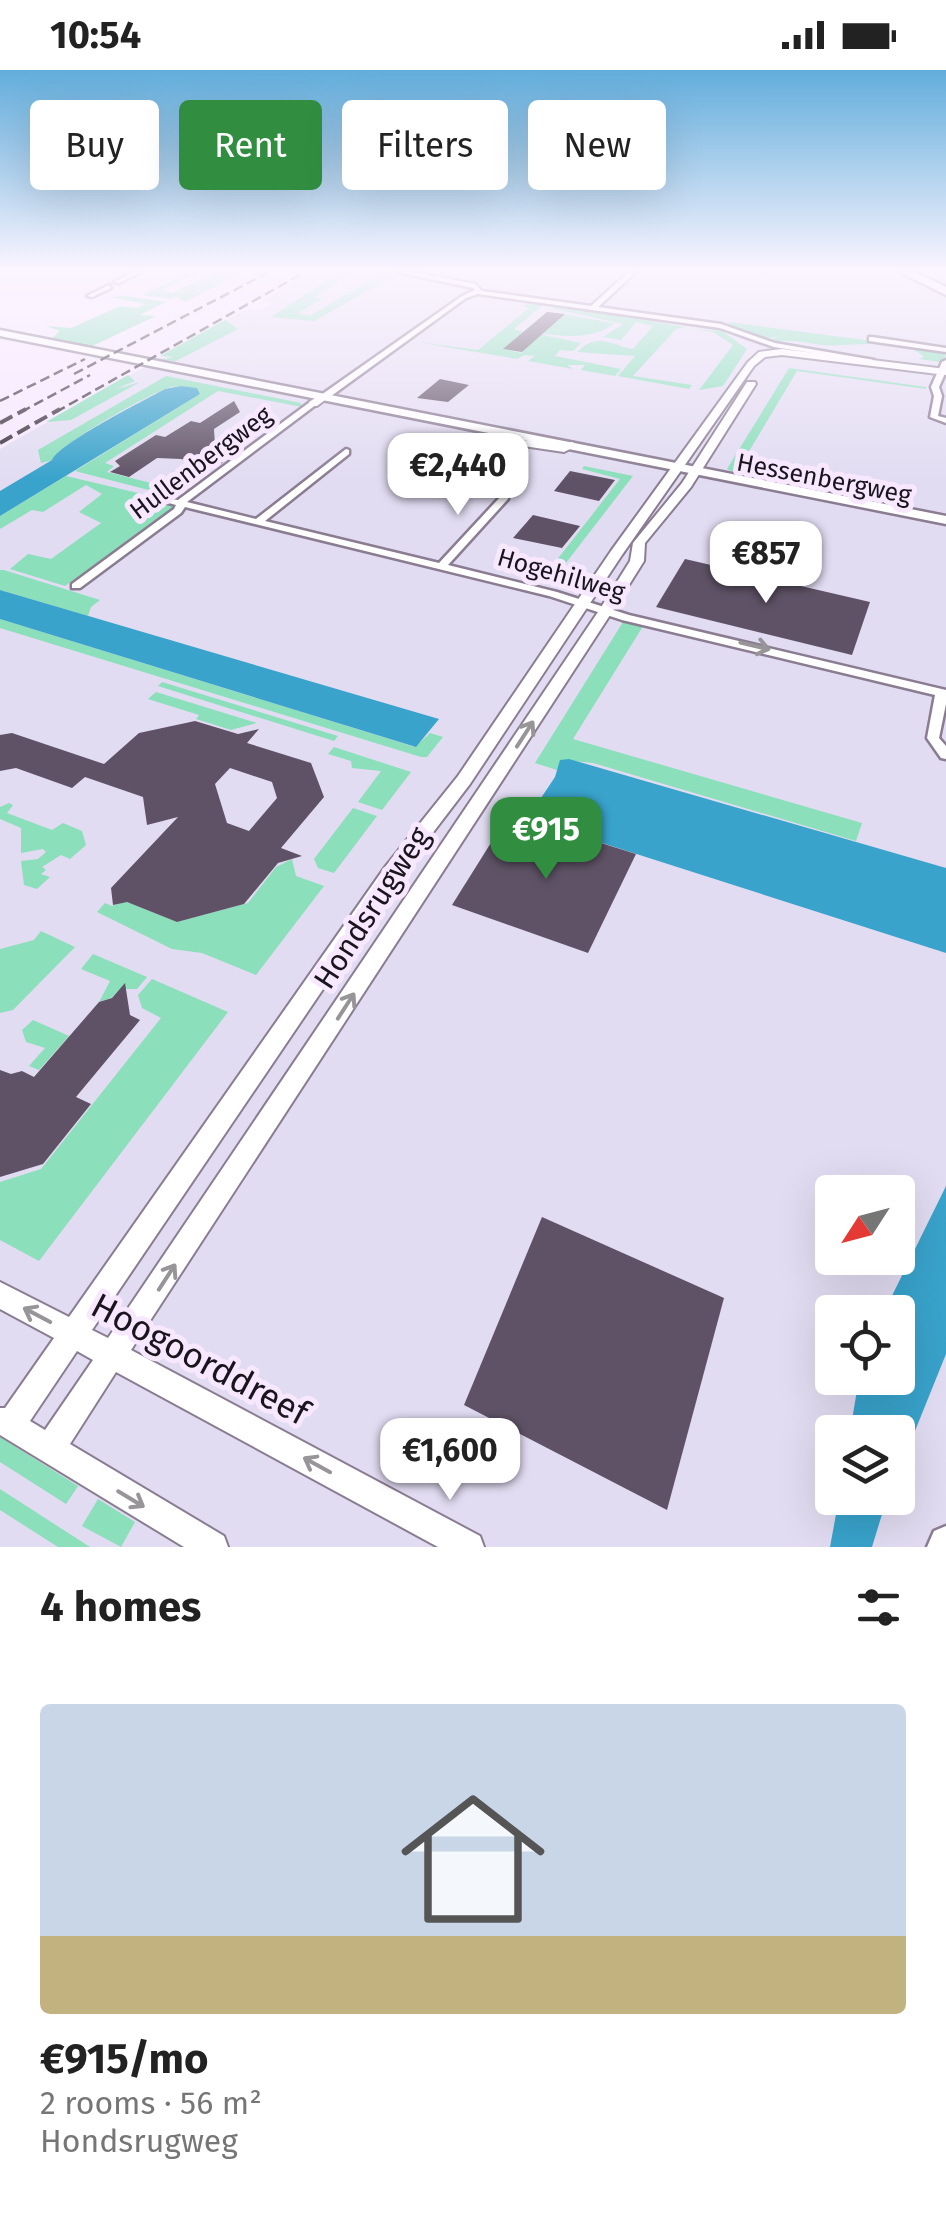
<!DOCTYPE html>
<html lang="en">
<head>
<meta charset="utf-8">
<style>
  :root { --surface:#fff; --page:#f6f6f6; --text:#222; --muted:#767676; --line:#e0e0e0; --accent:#318e40 }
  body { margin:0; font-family:"Fira Sans",sans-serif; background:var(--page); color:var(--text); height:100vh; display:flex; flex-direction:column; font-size:38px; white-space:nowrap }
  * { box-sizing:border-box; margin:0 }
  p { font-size:32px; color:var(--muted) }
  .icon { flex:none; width:55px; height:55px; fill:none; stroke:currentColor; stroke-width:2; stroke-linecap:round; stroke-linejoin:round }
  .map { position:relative; height:1477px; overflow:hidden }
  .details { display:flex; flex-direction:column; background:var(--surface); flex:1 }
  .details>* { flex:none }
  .top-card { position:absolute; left:30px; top:30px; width:888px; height:90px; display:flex; gap:20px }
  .needle { width:65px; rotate:234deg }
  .tools { position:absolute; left:815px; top:1105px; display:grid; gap:20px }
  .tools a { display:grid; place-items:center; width:100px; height:100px; border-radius:10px; background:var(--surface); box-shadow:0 10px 40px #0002; font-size:50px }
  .price { position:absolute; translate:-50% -85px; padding:0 22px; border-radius:20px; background:#fff; color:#222; font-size:32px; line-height:65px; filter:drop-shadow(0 2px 5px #0008) }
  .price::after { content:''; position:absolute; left:50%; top:60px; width:30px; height:22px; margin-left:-15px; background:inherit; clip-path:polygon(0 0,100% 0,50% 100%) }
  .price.on { background:var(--accent); color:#fff }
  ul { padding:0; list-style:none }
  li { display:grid; align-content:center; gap:20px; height:530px; padding:0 40px }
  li+li { border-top:2px solid var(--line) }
  li span { display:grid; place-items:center; height:310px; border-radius:10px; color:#555 }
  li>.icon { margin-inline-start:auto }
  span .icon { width:180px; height:180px; fill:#fffc; stroke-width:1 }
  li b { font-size:42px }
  h2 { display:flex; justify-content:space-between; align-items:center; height:120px; padding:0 40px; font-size:42px }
  .tag { padding:0 35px; border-radius:10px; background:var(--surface); box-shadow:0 10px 40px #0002; font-size:35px; line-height:90px }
  .tag.on { background:var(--accent); color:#fff }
  .status { display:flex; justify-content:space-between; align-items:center; height:70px; padding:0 50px; background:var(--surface); direction:ltr }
  .status svg { height:28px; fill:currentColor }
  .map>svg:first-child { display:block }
  .commercial { fill:#e2dcf2; fill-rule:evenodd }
  .green { fill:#8bdfba }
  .water { fill:#39a3cb }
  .building { fill:#5f5266; fill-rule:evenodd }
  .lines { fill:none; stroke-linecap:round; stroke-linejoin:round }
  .minor-casing { stroke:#8a7c91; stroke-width:5 }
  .tertiary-casing { stroke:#8a7c91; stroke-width:4 }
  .secondary-casing { stroke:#8a7c91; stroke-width:5 }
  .motorway-casing { stroke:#8a7c91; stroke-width:5 }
  .minor { fill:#fff; fill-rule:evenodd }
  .tertiary { fill:#fff; fill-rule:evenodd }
  .secondary { fill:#fff; fill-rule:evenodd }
  .motorway { fill:#fff; fill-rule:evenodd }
  .rail-far1 { stroke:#3c343e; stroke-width:2.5; stroke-dasharray:10 5; stroke-linecap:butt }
  .rail { stroke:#3c343e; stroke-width:4; stroke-dasharray:14 6; stroke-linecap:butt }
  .oneway { stroke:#989599 }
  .labels { text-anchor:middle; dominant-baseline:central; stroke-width:10; stroke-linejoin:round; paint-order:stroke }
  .far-street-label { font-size:25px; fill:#1a141c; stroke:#f7e8ff }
  .street-label { font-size:30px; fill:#1a141c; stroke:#f7e8ff }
  .near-street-label { font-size:35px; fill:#1a141c; stroke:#f7e8ff }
</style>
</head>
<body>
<div class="status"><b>10:54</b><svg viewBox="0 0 49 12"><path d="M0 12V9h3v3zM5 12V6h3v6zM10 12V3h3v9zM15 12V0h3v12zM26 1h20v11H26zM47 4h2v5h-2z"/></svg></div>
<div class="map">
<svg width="946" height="1477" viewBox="0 0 946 1477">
  <rect width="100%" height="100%" fill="#f7e8ff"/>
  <!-- commercial -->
  <path class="commercial" d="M313,202H946V1477H0V379L243,241L261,240L274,233L263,230ZM832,1122H898V1188H832ZM832,1242H898V1308H832ZM832,1362H898V1428H832Z"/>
  <!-- green -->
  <g class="green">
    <polygon points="190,202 198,202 162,220 172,223 216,202 244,202 185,232 177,227 171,229 142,225"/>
    <polygon points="340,202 353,202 315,227 322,229 298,243 310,246 381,203 398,204 314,251 271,247"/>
    <polygon points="128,226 166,232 140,245 156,246 88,278 49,271 60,261 46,256 71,258 120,236 136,238 145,234 110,227"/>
    <polygon points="528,233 543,235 514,259 523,262 504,279 521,283 539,264 581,273 573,281 560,280 555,286 621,299 615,306 581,300 585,295 567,295 573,299 528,291 535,286 525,285 517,289 417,272 478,280 529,238 523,236"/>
    <path d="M562,236L685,257L676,259L633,306L692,315L689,319L618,306L635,286L577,282C597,261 614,276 633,279L653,256L636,252L621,270L603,267L623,254L550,238Z"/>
    <path d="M558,243L613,253L614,254C593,269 565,267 541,263L564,245Z"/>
    <polygon points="225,250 238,259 176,291 160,290 174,287 160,286"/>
    <path d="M729,252L940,280L946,286L940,292L919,289L924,287C901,265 850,278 822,275C803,272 788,269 767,272L779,266L761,270L728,256Z"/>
    <polygon points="697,259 722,261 747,279 723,316 699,320 733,275 713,262"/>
    <polygon points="789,298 926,317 926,319 797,301 736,403 727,399"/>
    <polygon points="128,305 135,311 113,320 140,312 71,350 46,352"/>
    <path d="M166,306L301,333L302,337L218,321L105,393L114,396L107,402L179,420L172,426L75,401L200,324L197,318C186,317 176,314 165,319C144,327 62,372 53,390L41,393L38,380Z"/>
    <polygon points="584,396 633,406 552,511 542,509 620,409 582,399"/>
    <polygon points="66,406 155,427 176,438 65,516 10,499 28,484 51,489 101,453 79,442 102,424 86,415 43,442 32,440 0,459 0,446"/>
    <polygon points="0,500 4,500 100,530 91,537 88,546 0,520"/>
    <polygon points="0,549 415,677 430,663 443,667 427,687 421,687 0,558"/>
    <polygon points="623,552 645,553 573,669 862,753 856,771 593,693 561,690 557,700 535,693"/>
    <polygon points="162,612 338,666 334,671 158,616"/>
    <polygon points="156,622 257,653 231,660 196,649 199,645 148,629"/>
    <polygon points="334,677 411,702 382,740 358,732 381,701 352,698 351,691 328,684"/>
    <polygon points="9,733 13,735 7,743 52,760 63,753 82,761 86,775 70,789 61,785 42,797 46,800 41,804 50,807 37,819 24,815 21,791 38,789 46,782 43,779 21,783 21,758 0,749 0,737"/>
    <polygon points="353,738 377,746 334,803 318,798 314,789"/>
    <polygon points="292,789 296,806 324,816 256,905 202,883 172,879 97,842 105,833 112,836 125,831 177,852 248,833 276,797"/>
    <polygon points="41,861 75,877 13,940 0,943 0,879 34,870"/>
    <polygon points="93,884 147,907 137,919 120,919 111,928 99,932 110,911 81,899"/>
    <polygon points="152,909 228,942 39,1191 0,1170 0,1112 41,1099 161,948 142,938 138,925"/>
    <polygon points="33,950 69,966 39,1000 29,996 45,978 26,972 22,960"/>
    <polygon points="0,1367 78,1416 66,1434 0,1392"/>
    <polygon points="0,1419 90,1477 58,1477 0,1440"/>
    <polygon points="98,1429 135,1452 121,1477 82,1456"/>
  </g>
  <!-- water -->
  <g class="water">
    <path d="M181,316L197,318L200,324L0,446V421L52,390C61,372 143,331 165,319Z"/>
    <polygon points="0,520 439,649 416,677 0,549"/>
    <polygon points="569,689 946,798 946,883 527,749 555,707 560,690"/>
    <polygon points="946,1116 946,1284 898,1403 898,1362 850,1362 859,1308 898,1308 898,1242 884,1242"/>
    <polygon points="839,1428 887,1428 872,1477 830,1477"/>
  </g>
  <!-- building -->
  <g class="building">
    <polygon points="547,242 565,244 522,282 503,279"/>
    <polygon points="440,309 469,315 448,332 417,328"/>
    <polygon points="234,331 240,342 214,359 215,376 223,392 217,397 181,389 157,388 129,407 110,402 120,396 115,391 156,365 165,367 191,351 200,353"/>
    <polygon points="462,380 467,380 504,388 485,407 443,398"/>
    <polygon points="570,401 615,410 599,431 554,421"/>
    <polygon points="533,445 580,456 562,478 513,468"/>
    <polygon points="685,489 870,532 852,585 656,537"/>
    <path d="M195,651L238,664L259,659L247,673L311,693L324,727L281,778L302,786L278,793L244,834L177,852L127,832L113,835L111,818L178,747L147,755L143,727L85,707L72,718L16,698L0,701V665L12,663L104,694L139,663ZM230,698L272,712L277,728L249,761L227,753L215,714Z"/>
    <polygon points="509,744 636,784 588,883 452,835"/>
    <polygon points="125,913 130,945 140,950 76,1027 91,1034 43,1094 0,1107 0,1000 11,1004 22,1001 34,1007 99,932 112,928"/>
    <polygon points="542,1147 724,1228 667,1440 464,1335"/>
  </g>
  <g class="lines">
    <defs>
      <g id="minor">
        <polygon points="133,202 142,202 119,213 114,212"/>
        <polygon points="398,202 413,202 475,214 482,221 591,236 629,202 636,202 598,237 721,254 775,273 874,290 870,292 774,277 720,258 478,224 466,228 327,329 321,329 321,325 462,226 475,220 473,218"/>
        <polygon points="109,215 111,218 92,227 87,226"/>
        <polygon points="872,267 946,278 946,282 869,271 869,267"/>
        <polygon points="946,290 946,301 939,317 942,326 938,346 946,348 946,353 930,347 934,326 931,317 942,292"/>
        <polygon points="310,332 317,334 187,432 256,449 346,379 349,380 349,384 265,451 439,493 502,425 508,425 508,429 448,495 557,522 629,545 946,620 946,634 939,668 946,676 946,689 941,688 927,668 935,625 622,550 549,526 185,437 181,443 80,518 72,518 72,514 174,439 176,435 165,432 165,428 178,430"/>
      </g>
      <g id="tertiary">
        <path d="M782,279L946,299V305L782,285L765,287L754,296L622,485L470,714L399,807L92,1260L108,1268L598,542L630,491L633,473L682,413L747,312H755L756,314L691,417L645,473L644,491L612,542L131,1280L480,1466L484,1477H438L116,1302L70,1374L224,1466L228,1477H184L0,1365V1338H5L54,1268L0,1239V1212L69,1247L385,797L458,706L611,481L748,292L759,282ZM77,1281L93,1290L45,1360L30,1351Z"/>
        <polygon points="320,325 329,327 317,336 309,336 309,332"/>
        <polygon points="507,368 562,375 572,372 578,375 564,382 503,373 503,369"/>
      </g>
      <g id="secondary">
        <polygon points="0,260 946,446 946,454 0,266"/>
        <polygon points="946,1456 946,1477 927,1477 934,1461"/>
      </g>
      <polygon id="motorway" points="900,202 915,202 946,217 946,225"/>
    </defs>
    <!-- minor casing -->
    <use href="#minor" class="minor-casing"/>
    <!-- tertiary casing -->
    <use href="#tertiary" class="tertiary-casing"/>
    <!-- secondary casing -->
    <use href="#secondary" class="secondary-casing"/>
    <!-- motorway casing -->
    <use href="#motorway" class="motorway-casing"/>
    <!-- minor -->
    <use href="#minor" class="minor"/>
    <!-- tertiary -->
    <use href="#tertiary" class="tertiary"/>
    <!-- secondary -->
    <use href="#secondary" class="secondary"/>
    <!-- motorway -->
    <use href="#motorway" class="motorway"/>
    <!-- rail-far1 -->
    <g class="rail-far1">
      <polyline points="74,304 269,202"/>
      <polyline points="0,331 85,289"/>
      <polyline points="21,342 90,305"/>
      <polyline points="56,342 305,202"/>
    </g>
    <!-- rail -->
    <g class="rail">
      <polyline points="0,353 26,339"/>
      <polyline points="0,373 60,339"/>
    </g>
  </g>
  <!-- one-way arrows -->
  <defs><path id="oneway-shaft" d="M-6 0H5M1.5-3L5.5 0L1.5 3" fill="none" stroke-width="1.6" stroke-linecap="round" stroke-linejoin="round" transform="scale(2.5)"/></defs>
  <g class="oneway">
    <use href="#oneway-shaft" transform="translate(755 576) rotate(13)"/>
    <use href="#oneway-shaft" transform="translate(525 664) rotate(-57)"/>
    <use href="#oneway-shaft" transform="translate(346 936) rotate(-57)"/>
    <use href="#oneway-shaft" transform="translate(167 1207) rotate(-57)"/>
    <use href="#oneway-shaft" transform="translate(37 1245) rotate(-152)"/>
    <use href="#oneway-shaft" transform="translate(317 1395) rotate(-151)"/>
    <use href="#oneway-shaft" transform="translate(131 1429) rotate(31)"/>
  </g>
  <!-- sky -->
  <linearGradient id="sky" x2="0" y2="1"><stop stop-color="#62addc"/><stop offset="0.49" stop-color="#fbf5ff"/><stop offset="1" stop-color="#fbf5ff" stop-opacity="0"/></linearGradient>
  <rect width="946" height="409" fill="url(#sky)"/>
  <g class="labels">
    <!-- far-street labels -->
    <g class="far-street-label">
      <text transform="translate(201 393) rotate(-37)">Hullenbergweg</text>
      <text transform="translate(824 409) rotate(11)">Hessenbergweg</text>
      <text transform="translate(561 505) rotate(16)">Hogehilweg</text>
    </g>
    <!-- street labels -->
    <g class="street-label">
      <text transform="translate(372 838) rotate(-57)">Hondsrugweg</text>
    </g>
    <!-- near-street labels -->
    <g class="near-street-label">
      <text transform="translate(200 1289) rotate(28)">Hoogoorddreef</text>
    </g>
  </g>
</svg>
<div class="tools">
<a><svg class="needle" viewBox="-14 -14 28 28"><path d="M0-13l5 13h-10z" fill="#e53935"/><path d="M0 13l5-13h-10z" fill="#767676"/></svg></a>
<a><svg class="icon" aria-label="locate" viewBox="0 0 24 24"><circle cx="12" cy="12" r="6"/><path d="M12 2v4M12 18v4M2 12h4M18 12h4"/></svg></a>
<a><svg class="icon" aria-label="layers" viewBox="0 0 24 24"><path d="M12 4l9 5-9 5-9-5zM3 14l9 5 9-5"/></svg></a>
</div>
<b class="price" style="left:458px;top:448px">€2,440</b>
<b class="price" style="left:766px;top:536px">€857</b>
<b class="price on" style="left:546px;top:812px">€915</b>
<b class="price" style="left:450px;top:1433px">€1,600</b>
<div class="top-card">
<a class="tag">Buy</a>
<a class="tag on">Rent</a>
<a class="tag">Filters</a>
<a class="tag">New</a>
</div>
</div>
<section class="details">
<h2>4 homes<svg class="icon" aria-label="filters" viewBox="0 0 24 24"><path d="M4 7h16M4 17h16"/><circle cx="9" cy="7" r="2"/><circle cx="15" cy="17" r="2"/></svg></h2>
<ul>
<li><span style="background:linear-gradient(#c9d6e8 75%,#c2b280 0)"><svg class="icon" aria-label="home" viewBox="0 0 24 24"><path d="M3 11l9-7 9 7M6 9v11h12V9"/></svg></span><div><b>€915/mo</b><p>2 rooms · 56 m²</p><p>Hondsrugweg</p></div></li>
</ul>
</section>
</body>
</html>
